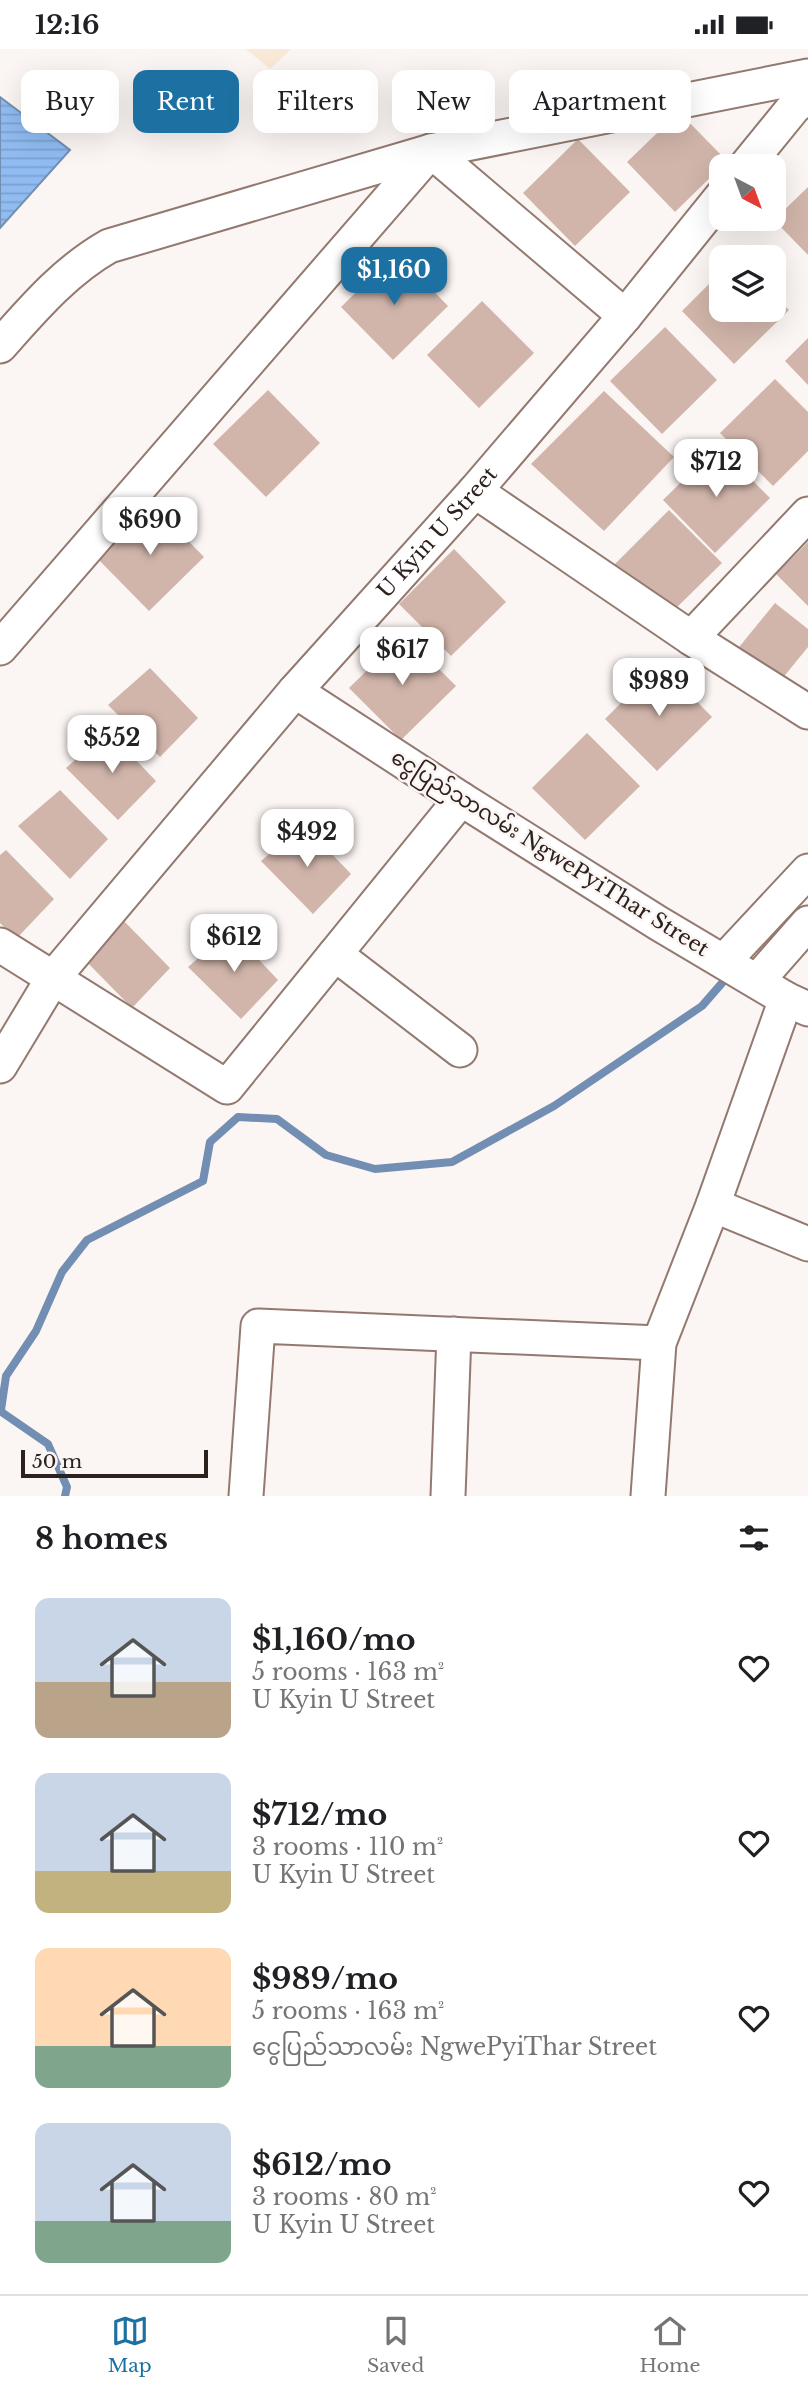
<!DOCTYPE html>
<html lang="en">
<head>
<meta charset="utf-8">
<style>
  :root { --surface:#fff; --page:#f6f6f6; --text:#202124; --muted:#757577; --line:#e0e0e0; --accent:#1d71a2 }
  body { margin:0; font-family:"Libre Baskerville","Noto Sans Myanmar",serif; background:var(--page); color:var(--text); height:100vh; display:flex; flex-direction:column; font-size:26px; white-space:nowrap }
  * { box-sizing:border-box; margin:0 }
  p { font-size:23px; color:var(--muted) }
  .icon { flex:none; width:38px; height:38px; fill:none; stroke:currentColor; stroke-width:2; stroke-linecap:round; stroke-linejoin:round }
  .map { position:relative; height:1447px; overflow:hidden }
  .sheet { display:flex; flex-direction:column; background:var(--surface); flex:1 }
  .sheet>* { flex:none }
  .guide { position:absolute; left:21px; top:21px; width:766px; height:63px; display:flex; gap:14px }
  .needle { width:46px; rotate:139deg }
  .tools { position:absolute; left:709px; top:105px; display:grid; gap:14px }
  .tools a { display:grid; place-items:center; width:77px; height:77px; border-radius:14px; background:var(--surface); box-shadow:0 7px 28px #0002; font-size:35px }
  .scale { position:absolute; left:21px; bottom:18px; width:187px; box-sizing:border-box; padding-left:7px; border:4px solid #2c211d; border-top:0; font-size:19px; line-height:24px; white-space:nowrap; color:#2c211d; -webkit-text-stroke:5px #fbf5f3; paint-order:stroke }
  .price { position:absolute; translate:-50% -60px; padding:0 16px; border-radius:14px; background:#fff; color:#222; font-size:23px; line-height:46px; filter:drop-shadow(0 2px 4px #0008) }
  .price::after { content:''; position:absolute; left:50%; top:42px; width:21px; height:16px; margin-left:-10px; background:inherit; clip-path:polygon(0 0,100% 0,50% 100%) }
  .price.current { background:var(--accent); color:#fff }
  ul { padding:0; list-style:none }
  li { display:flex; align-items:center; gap:21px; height:175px; padding:0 35px }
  li span { display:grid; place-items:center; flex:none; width:196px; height:140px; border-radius:14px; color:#555 }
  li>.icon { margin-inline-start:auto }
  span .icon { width:84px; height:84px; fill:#fffc; stroke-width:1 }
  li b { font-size:30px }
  h2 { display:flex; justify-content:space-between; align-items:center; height:84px; padding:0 35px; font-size:30px }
  .pill { padding:0 24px; border-radius:14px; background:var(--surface); box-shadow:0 7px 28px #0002; font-size:24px; line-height:63px }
  .pill.current { background:var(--accent); color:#fff }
  .status { display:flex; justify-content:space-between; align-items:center; height:49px; padding:0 35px; background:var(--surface); direction:ltr }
  .status svg { height:19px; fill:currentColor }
  .tabs { display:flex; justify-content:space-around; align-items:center; height:98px; border-top:2px solid var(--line); background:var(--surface); font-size:19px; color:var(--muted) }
  .tabs a { display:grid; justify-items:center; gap:4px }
  .tabs .current { color:var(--accent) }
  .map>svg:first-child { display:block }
  .education { fill:#fbe9d8 }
  .water { fill:url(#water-rules); stroke:#728eb2; stroke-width:2 }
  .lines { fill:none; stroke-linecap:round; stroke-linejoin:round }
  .stream { stroke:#728eb2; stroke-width:8 }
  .building { fill:#d1b5aa }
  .minor-casing { stroke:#93796f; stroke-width:37 }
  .minor { stroke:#fff; stroke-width:33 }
  .labels { text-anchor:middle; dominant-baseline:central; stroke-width:5; stroke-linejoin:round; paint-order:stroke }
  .street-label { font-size:21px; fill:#2c211d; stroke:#fbf5f3 }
</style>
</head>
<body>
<div class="status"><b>12:16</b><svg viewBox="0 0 49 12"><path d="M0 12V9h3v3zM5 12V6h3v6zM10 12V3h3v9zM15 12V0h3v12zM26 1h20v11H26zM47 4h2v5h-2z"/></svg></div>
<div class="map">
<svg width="808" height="1447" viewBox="0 0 808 1447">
  <defs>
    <pattern id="water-rules" width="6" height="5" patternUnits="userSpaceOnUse" patternTransform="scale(1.75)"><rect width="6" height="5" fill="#90bcf2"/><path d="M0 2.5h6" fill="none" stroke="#7ca1cf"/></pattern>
  </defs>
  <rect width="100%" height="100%" fill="#fbf5f3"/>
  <!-- education -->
  <polygon class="education" points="246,0 291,0 270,20"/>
  <!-- water -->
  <polygon class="water" points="0,48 70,101 0,179"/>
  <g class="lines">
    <!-- stream -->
    <g class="stream">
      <polyline points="1,1361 6,1327 36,1282 62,1223 87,1191 203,1132 210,1093 238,1068 277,1070 326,1106 375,1120 452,1113 554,1057 702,957 729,926"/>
      <polyline points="0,1362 48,1395 67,1438 65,1447"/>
    </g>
  </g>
  <!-- building -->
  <g class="building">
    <polygon points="679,63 727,112 675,163 627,113"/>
    <polygon points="578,90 630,143 575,197 523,144"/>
    <polygon points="808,138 808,206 774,171"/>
    <polygon points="396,204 448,257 393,311 341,258"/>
    <polygon points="721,223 721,261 774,261 774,246 789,261 734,315 682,262"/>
    <polygon points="482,252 534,304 479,359 427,306"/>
    <polygon points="665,278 717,331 662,385 610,332"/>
    <polygon points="808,289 808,336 785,312"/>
    <polygon points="775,330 808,363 808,402 773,437 720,384"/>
    <polygon points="268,341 320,394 266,448 213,395"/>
    <polygon points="604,342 674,408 604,482 531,415"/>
    <polygon points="718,397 770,449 715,504 663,451"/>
    <polygon points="152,455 204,508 149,562 97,509"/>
    <polygon points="669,461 722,514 667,568 614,516"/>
    <polygon points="808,493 808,557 776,525"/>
    <polygon points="454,500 506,553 451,607 399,555"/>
    <polygon points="775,554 808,580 808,598 777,636 735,603"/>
    <polygon points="404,585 456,637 401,691 349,639"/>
    <polygon points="660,615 712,668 657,722 605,670"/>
    <polygon points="150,619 198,669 160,708 108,656"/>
    <polygon points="108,682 156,732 118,771 66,719"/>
    <polygon points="587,684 640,737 585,791 532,739"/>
    <polygon points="60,741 108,790 70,830 18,777"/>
    <polygon points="304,776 351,825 313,865 261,812"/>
    <polygon points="6,801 54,850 16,890 0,874 0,806"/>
    <polygon points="122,870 170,919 132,959 80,906"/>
    <polygon points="231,881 278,931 241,970 188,918"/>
  </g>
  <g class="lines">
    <defs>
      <g id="minor">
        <polyline points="746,117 794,58 808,47"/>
        <path d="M0,297C33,260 65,222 109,197L431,102L808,27"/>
        <polyline points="475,442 691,589 808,663"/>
        <polyline points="691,589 808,465"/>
        <polyline points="0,599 431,102 625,267"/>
        <polyline points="295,642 461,750 658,874 786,950 808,960"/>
        <polyline points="0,896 227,1038 461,750"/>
        <polyline points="335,905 460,1001"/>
        <polyline points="724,912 808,822"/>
        <polyline points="757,932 808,874"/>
        <path id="s1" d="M0,1017L53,929L295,642L475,442L625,267L721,148"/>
        <polyline points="713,1156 808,1195"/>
        <polyline points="246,1447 258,1277 659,1294"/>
        <polyline points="448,1447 454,1285"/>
        <polyline points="648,1447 659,1294 713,1156 786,950"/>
      </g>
    </defs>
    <!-- minor casing -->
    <use href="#minor" class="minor-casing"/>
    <!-- minor -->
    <use href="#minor" class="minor"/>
  </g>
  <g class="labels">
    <!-- street labels -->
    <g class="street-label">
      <text stroke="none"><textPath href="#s1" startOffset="691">U Kyin U Street</textPath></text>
      <text transform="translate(550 804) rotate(32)">ငွေပြည်သာလမ်း NgwePyiThar Street</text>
    </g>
  </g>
</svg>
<div class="tools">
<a><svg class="needle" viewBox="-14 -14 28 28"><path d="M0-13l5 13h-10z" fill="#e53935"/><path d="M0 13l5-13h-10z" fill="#757577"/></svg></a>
<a><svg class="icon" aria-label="layers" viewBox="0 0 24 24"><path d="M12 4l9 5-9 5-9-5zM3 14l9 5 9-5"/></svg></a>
</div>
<div class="scale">50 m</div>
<b class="price current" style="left:394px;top:258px">$1,160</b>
<b class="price" style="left:716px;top:450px">$712</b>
<b class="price" style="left:150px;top:508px">$690</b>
<b class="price" style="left:402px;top:638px">$617</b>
<b class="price" style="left:659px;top:669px">$989</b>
<b class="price" style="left:112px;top:726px">$552</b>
<b class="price" style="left:307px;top:820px">$492</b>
<b class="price" style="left:234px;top:925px">$612</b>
<div class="guide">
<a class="pill">Buy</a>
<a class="pill current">Rent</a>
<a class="pill">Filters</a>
<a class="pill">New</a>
<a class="pill">Apartment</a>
</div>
</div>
<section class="sheet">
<h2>8 homes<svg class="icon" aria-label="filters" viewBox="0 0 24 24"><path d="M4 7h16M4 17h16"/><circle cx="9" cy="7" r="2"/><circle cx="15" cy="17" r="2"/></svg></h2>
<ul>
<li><span style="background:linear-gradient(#c9d6e8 60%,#b9a48a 0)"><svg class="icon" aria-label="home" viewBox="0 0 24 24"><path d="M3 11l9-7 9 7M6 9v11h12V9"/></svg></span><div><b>$1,160/mo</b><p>5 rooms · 163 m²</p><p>U Kyin U Street</p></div><svg class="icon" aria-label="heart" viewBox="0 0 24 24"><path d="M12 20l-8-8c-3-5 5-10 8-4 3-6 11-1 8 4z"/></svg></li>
<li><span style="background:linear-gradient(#c9d6e8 70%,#c2b280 0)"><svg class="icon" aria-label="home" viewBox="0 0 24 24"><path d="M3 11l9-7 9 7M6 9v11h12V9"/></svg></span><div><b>$712/mo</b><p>3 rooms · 110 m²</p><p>U Kyin U Street</p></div><svg class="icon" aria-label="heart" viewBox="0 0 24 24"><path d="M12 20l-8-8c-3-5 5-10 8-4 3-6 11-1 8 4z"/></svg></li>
<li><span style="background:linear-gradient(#ffd9b3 70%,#7fa58c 0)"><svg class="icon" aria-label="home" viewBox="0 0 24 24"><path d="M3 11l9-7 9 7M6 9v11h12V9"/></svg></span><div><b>$989/mo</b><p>5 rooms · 163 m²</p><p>ငွေပြည်သာလမ်း NgwePyiThar Street</p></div><svg class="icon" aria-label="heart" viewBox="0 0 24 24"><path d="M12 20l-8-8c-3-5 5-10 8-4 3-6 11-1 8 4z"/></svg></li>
<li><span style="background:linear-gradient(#c9d6e8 70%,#7fa58c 0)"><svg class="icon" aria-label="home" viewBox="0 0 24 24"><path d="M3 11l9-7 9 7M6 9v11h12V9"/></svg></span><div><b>$612/mo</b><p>3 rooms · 80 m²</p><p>U Kyin U Street</p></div><svg class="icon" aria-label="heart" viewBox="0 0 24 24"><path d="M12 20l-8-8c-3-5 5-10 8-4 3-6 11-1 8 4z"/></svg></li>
</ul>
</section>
<nav class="tabs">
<a class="current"><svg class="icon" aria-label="map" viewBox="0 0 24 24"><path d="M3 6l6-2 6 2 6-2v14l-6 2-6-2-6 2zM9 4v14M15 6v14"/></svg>Map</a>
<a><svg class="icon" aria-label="saved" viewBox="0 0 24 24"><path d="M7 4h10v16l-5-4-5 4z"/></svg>Saved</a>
<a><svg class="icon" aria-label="home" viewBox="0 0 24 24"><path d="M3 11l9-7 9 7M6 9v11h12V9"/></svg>Home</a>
</nav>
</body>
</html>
